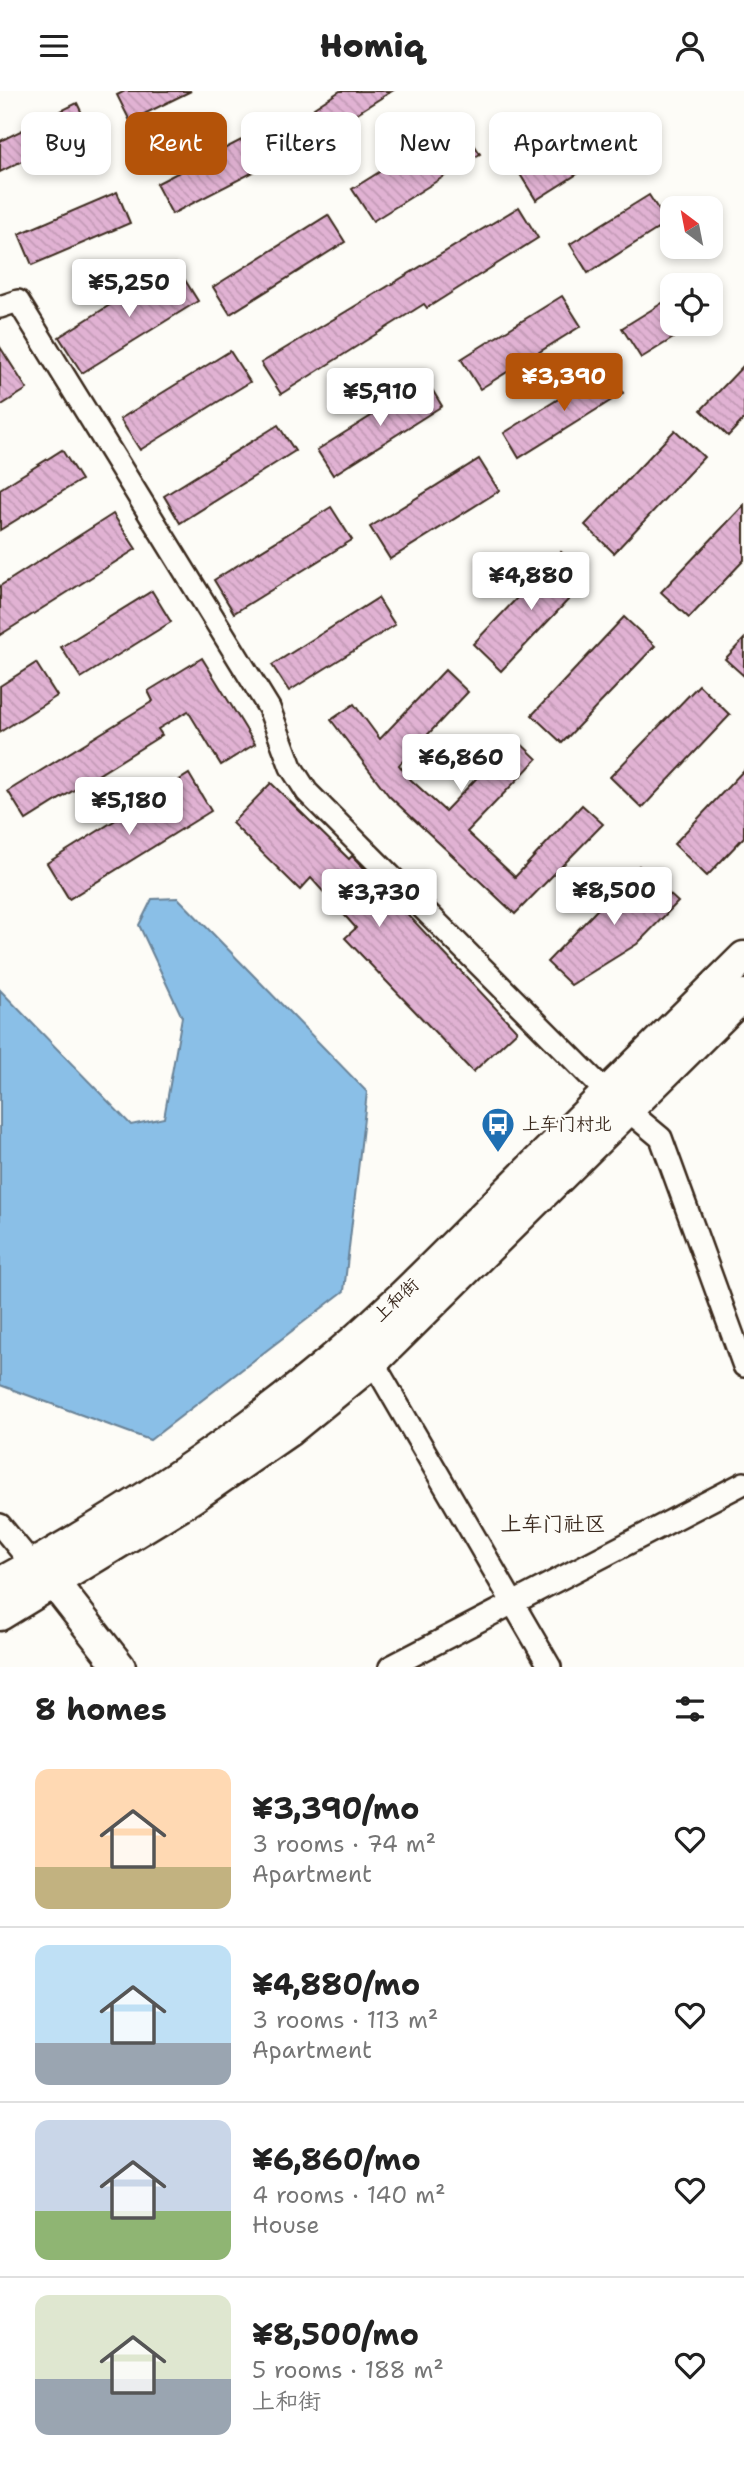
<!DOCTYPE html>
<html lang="en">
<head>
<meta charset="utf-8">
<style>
  :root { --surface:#fff; --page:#f6f6f6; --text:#222; --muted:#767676; --line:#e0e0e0; --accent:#b45309 }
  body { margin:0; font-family:"Shantell Sans","LXGW WenKai TC",sans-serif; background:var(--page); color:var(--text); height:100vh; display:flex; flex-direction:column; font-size:26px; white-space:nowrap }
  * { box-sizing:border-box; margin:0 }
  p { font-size:23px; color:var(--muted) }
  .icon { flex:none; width:38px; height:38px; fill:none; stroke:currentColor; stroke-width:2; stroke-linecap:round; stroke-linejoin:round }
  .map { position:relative; height:1576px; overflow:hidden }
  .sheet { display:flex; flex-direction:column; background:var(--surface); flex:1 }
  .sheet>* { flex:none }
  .guide { position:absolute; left:21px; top:21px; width:704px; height:63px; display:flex; gap:14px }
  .needle { width:46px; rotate:328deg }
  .buttons { position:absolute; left:660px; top:105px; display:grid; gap:14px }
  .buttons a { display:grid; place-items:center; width:63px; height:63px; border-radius:14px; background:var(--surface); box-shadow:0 4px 10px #0003; font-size:35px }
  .price { position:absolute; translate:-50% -60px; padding:0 16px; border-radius:7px; background:#fff; color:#222; font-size:23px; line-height:46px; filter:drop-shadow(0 2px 4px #0008) }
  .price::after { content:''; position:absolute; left:50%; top:42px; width:21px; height:16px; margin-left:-10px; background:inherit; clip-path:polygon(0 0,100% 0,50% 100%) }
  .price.selected { background:var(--accent); color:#fff }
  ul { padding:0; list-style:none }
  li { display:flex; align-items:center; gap:21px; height:175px; padding:0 35px }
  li+li { border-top:2px solid var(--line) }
  li span { display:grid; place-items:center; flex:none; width:196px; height:140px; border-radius:14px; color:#555 }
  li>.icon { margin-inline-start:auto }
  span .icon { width:84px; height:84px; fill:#fffc; stroke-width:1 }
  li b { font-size:30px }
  h2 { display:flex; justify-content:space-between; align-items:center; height:84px; padding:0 35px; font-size:30px }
  .pill { padding:0 24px; border-radius:14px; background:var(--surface); box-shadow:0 4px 10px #0003; font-size:24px; line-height:63px }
  .pill.selected { background:var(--accent); color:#fff }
  header { display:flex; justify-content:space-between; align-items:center; height:91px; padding:0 35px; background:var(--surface); font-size:32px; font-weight:800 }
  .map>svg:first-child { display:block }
  .water { fill:#8abfe7; stroke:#6a8397; stroke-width:2 }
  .building { fill:url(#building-back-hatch); stroke:#3b2a1e; stroke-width:2 }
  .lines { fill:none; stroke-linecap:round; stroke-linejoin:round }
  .street-casing { stroke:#3b2a1e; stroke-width:26 }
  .secondary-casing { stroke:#3b2a1e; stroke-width:35 }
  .street { stroke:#fdfcf7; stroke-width:21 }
  .secondary { stroke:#fdfcf7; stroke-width:30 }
  .labels { text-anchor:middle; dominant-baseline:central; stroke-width:5; stroke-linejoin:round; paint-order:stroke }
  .poi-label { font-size:18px; fill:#3b2a1e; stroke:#fdfcf7; text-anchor:start }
  .street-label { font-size:18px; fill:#3b2a1e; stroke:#fdfcf7 }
  .quarter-label { font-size:21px; fill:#3b2a1e; stroke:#fdfcf7 }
</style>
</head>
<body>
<header><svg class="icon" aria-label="menu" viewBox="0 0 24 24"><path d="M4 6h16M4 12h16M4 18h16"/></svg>Homiq<svg class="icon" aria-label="person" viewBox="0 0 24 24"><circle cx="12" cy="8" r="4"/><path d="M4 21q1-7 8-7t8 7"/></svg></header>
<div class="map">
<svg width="744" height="1576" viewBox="0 0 744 1576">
  <defs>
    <pattern id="building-back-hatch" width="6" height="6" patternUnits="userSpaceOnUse" patternTransform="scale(1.75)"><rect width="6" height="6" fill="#e1b2d3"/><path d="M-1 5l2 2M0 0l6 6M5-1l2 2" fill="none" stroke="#c299b5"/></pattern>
  </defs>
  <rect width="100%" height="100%" fill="#fdfcf7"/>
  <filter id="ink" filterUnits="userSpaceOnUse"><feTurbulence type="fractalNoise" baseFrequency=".0143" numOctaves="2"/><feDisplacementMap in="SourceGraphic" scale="14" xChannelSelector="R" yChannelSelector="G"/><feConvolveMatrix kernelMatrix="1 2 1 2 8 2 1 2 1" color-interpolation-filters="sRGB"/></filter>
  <g filter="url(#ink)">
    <!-- water -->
    <polygon class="water" points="178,807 367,1001 344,1200 150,1349 0,1294 0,899 131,1034 164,1027 182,926 139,834 152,808"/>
    <!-- building -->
    <g class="building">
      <polygon points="125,0 191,0 130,30 117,4"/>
      <polygon points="340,0 392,0 329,40 314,17"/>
      <polygon points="77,12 89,37 0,81 0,50"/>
      <polygon points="284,27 300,57 172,123 156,93"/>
      <polygon points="602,27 620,56 536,109 518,80"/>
      <polygon points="460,31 480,63 373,130 352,98"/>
      <polygon points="117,101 130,132 32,174 19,143"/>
      <polygon points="649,104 667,132 588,182 570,153"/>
      <polygon points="519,116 538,147 427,217 424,213 281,303 261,272"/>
      <polygon points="328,124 345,151 230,223 213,196"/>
      <polygon points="175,173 198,210 82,282 59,246"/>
      <polygon points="562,205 581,235 480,298 461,268"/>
      <polygon points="672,206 672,233 696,233 641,267 622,237"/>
      <polygon points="0,256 27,298 0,315"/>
      <polygon points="230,260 250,291 140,359 120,328"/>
      <polygon points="744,274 744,328 728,345 701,319"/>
      <polygon points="608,277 623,302 519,367 504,342"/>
      <polygon points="427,290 442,315 333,384 317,359"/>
      <polygon points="278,334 295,360 180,432 164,405"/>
      <polygon points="675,339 704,366 614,462 585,434"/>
      <polygon points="62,359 81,389 0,439 0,398"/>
      <polygon points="479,368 499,400 390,468 370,436"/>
      <polygon points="744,414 744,469 689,527 661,501"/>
      <polygon points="331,416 352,449 234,522 214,489"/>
      <polygon points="113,423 136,458 0,544 0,495"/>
      <polygon points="561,461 588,488 501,580 473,553"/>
      <polygon points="152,500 171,531 81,587 61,556"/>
      <polygon points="378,507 395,534 289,600 272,574"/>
      <polygon points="624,526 655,555 562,652 532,624"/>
      <polygon points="744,548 744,585 725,568"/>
      <polygon points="202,567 255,653 221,674 188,620 158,638 162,644 26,729 8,700 153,610 148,600"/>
      <polygon points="36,572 57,605 0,641 0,595"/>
      <polygon points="445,579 468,601 399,674 409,687 445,720 515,647 537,668 467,741 515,786 582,714 603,733 515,823 389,705 331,629 354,613 380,648"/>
      <polygon points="699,594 730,624 642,717 610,686"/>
      <polygon points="744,679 744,746 707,785 674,753"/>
      <polygon points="189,683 211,720 69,808 47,772"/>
      <polygon points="271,692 349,768 352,765 368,781 517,940 473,981 345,847 356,837 311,787 300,799 232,732"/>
      <polygon points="639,775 678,811 637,853 571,894 547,871"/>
    </g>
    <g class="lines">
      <defs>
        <g id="street">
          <polyline points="0,216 18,210 269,617 291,676 307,701 607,1002 661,1047 744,1275"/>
          <polyline points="373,1271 550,1576"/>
          <polyline points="0,1434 33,1474"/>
          <polyline points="390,1576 744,1392"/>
        </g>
        <g id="secondary">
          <polyline points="40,1480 55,1493 120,1576"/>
          <path d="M0,1492C110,1432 216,1365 312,1285C378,1232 437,1171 497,1111C579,1029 662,947 744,866"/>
          <polyline points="0,1524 192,1407 290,1339 373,1271 744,904"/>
        </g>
      </defs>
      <!-- street casing -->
      <use href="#street" class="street-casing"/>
      <!-- secondary casing -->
      <use href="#secondary" class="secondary-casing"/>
      <!-- street -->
      <use href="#street" class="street"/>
      <!-- secondary -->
      <use href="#secondary" class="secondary"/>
    </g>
  </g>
  <!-- icons -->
  <defs>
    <symbol id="bus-pin" viewBox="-11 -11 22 30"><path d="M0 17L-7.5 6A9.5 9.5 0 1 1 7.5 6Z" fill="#1f6fb2" stroke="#fdfcf7"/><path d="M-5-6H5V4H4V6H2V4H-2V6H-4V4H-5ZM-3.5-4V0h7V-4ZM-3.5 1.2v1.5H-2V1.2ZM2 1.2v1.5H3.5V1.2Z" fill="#fff"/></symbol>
  </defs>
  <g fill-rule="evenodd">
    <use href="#bus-pin" x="479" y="1014" width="38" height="52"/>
  </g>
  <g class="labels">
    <!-- poi labels -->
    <g class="poi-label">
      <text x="522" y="1033">上车门村北</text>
    </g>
    <!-- street labels -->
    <g class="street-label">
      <text transform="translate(396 1209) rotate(-43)">上和街</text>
    </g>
    <!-- quarter labels -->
    <g class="quarter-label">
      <text x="553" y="1433">上车门社区</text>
    </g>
  </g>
</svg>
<div class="buttons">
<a><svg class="needle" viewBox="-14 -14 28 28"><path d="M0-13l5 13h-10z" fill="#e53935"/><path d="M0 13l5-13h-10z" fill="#767676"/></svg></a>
<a><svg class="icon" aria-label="locate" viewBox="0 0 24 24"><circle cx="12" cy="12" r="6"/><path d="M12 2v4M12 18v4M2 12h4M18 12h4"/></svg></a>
</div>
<b class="price" style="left:129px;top:228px">¥5,250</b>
<b class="price selected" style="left:564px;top:322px">¥3,390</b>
<b class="price" style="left:380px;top:337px">¥5,910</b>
<b class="price" style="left:531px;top:521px">¥4,880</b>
<b class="price" style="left:461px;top:703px">¥6,860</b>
<b class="price" style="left:129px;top:746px">¥5,180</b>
<b class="price" style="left:614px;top:836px">¥8,500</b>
<b class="price" style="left:379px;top:838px">¥3,730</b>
<div class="guide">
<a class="pill">Buy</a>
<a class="pill selected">Rent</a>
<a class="pill">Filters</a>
<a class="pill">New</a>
<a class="pill">Apartment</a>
</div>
</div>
<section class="sheet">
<h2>8 homes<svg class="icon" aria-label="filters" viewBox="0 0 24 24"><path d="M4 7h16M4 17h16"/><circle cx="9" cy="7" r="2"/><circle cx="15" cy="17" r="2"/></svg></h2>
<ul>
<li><span style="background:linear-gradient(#ffd9b3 70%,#c2b280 0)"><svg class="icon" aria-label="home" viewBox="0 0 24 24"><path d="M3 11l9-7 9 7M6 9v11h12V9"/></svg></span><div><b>¥3,390/mo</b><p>3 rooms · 74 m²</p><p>Apartment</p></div><svg class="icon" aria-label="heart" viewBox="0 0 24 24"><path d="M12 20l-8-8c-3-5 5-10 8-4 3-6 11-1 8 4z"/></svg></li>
<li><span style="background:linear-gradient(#bfe0f5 70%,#9aa5b1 0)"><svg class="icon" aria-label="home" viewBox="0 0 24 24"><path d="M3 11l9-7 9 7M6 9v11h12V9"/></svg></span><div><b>¥4,880/mo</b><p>3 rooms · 113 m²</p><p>Apartment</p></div><svg class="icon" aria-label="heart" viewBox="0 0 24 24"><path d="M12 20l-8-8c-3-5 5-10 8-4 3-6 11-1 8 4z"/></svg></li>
<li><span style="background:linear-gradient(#c9d6e8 65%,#8fb573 0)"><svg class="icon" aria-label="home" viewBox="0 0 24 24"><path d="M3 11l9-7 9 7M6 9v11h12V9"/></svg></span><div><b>¥6,860/mo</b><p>4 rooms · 140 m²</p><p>House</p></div><svg class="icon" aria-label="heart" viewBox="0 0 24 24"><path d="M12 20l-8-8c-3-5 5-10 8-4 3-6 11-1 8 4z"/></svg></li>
<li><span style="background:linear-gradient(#dfe7d0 60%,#9aa5b1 0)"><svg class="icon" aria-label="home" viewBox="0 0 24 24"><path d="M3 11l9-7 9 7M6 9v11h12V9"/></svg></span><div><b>¥8,500/mo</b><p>5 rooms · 188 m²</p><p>上和街</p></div><svg class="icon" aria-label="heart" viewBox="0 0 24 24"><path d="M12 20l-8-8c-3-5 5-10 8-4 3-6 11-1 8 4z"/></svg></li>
</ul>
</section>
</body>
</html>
